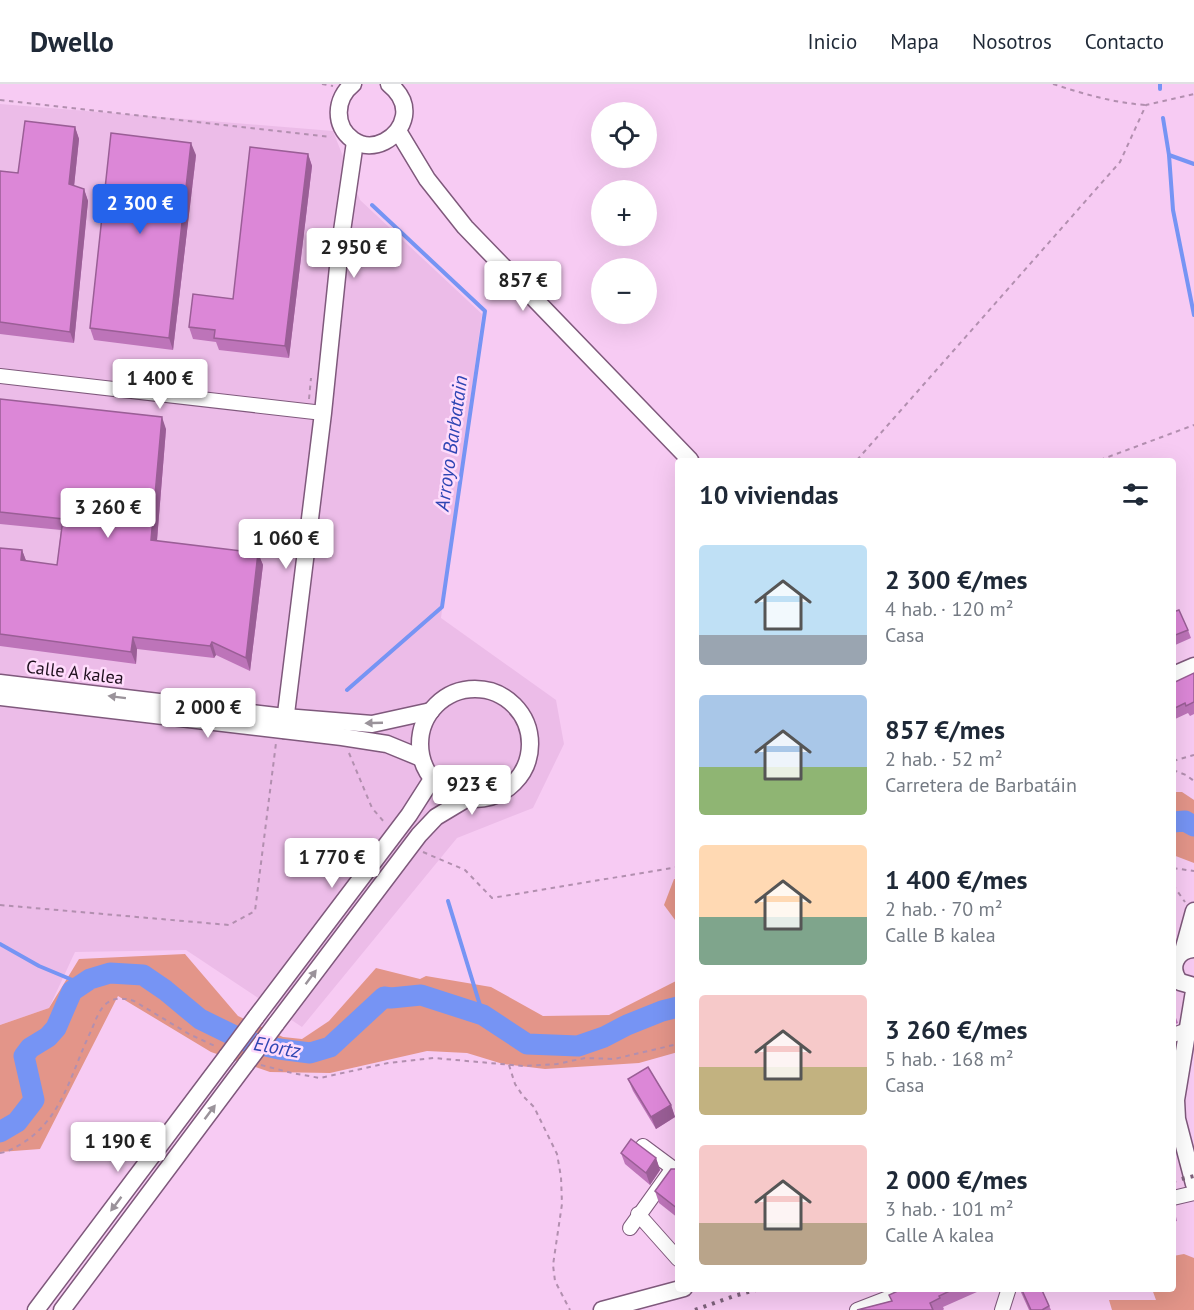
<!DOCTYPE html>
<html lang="es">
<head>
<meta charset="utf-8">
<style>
  :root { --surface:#fff; --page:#f2f2f3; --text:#1f2937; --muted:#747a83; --line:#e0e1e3; --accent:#2563eb }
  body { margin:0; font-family:"PT Sans",sans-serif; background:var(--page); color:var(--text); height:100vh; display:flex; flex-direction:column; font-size:22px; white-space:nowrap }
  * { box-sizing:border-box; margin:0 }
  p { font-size:20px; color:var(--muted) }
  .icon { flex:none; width:33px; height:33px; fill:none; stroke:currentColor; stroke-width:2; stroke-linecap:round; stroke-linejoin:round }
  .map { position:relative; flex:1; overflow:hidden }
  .side { position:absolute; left:675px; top:374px; width:501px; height:834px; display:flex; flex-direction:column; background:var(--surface); border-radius:6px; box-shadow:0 6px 24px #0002 }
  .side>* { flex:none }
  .tools { position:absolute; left:591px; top:18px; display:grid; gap:12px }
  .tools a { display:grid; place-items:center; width:66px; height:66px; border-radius:50%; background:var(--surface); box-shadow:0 6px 24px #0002; font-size:30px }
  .price { position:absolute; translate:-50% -51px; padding:0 14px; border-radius:6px; background:#fff; color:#222; font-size:20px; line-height:39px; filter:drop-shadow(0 2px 3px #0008) }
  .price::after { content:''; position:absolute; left:50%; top:36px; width:18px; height:14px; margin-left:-9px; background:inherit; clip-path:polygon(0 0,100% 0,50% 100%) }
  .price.on { background:var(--accent); color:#fff }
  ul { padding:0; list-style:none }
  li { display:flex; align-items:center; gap:18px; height:150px; padding:0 24px }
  li span { display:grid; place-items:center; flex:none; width:168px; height:120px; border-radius:6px; color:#555 }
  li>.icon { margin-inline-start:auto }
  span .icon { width:72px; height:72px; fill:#fffc; stroke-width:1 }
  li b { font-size:26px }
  h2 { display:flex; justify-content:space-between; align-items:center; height:72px; padding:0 24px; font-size:26px }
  header { display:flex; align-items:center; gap:36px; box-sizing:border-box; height:84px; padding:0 30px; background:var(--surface); border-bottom:2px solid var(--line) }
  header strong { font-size:28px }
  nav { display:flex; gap:33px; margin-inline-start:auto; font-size:21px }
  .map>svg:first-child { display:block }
  .built { fill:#ecbce8 }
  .green { fill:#e39589 }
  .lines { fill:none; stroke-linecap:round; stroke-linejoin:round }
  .stream { stroke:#7694f4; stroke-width:4 }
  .river { stroke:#7694f4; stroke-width:21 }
  .minor-casing { stroke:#7f597c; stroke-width:16 }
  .tertiary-casing { stroke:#7f597c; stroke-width:19 }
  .path { stroke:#b28faf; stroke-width:2; stroke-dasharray:4.5 4.5; stroke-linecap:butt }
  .minor { stroke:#fff; stroke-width:14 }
  .tertiary { stroke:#fff; stroke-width:16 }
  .rail { stroke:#7d627b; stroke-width:4; stroke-dasharray:3 6; stroke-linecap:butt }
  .tertiary-bridge-casing { stroke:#7f597c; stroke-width:19; stroke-linecap:butt }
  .tertiary-bridge { stroke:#fff; stroke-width:16 }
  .wall { fill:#bd74b9 }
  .shaded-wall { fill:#9a5e96 }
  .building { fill:#dc87d7; stroke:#9a5e96; stroke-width:1.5 }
  .oneway { fill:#9a939a }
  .labels { text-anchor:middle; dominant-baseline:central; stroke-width:5; stroke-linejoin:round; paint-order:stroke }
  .street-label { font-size:18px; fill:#1f101e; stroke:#ffdcfc }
  .water-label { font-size:20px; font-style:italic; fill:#2f46b3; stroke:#ffdcfc }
</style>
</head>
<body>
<header>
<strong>Dwello</strong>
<nav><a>Inicio</a><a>Mapa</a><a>Nosotros</a><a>Contacto</a></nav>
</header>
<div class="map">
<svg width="1194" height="1226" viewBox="0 0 1194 1226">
  <rect width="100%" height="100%" fill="#f7cbf3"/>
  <!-- built -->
  <polygon class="built" points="0,20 333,47 360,116 482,230 441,534 556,616 564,660 533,724 457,754 302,943 186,866 75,868 49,924 0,941"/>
  <!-- green -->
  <g class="green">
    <polygon points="1173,708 1182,708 1194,716 1194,779 1173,771"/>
    <polygon points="674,795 678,795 678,840 664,821"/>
    <polygon points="185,870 238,932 283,953 302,955 329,937 376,884 420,895 426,892 491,903 543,932 609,931 676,897 678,893 678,968 639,979 545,985 503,980 467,969 427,967 330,989 270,988 211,968 118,912 40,1065 0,1068 0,941 49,924 79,875"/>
    <polygon points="1184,1170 1194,1174 1194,1226 1112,1226 1109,1216 1156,1216 1152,1205 1173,1204 1173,1172"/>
  </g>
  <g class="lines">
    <!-- stream -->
    <g class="stream">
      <polyline points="1160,0 1160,5"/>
      <polyline points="1163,34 1169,71 1194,80"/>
      <polyline points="1169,71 1173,126 1194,231"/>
      <polyline points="347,606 442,523 485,227 372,121"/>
      <polyline points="448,817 483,931"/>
      <polyline points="0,860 39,882 82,900"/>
    </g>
    <!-- river -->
    <g class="river">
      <polyline points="1173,738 1185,737 1194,742"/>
      <polyline points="0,1048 17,1038 34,1016 24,972 30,964 48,953 56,944 72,907 90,895 110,889 143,891 165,906 200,935 245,957 279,965 310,969 330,963 384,913 391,914 421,911 483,931 527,960 578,962 604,953 627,941 662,927 678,923"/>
    </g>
    <defs>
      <g id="minor">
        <polyline points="0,292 323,329"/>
        <polyline points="1173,951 1187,946"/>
        <polyline points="643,1062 678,1088"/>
        <polyline points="1173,1114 1194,1109"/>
        <polyline points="638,1130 678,1175"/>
        <polyline points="630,1144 673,1084"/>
        <polyline points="857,1226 914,1204"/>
        <polyline points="1002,1226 1009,1204"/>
      </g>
      <g id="tertiary">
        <path d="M353,0C335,14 333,42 353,56C373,70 400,54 404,32C406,19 399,8 389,0"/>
        <polyline points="398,47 427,95 465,143 690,376"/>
        <polyline points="1173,591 1194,582"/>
        <polyline points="0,599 285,633 372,640 431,627"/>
        <circle cx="475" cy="660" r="55"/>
        <polyline points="0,613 342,653 387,660 421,674"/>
        <polyline points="284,646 323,329 341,154 355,58"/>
        <path d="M1194,865C1176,866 1168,884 1180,898L1194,902"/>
        <polyline points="1183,867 1194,827"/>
        <polyline points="1194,907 1176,1016 1177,1035 1194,1100"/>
        <polyline points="256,933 409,731 432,695"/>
        <polyline points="276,940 419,751 436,733 466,715"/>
        <polyline points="36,1226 227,972"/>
        <polyline points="62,1226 246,980"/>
        <polyline points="602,1226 684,1204"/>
      </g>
    </defs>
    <!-- minor casing -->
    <use href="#minor" class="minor-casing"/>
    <!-- tertiary casing -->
    <use href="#tertiary" class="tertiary-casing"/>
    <!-- path -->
    <g class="path">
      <polyline points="322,0 333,2"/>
      <path d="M1053,0C1084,10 1114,19 1146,21"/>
      <polyline points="0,16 331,53"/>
      <polyline points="309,315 311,294"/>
      <polyline points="857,376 1120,78 1146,21 1194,10"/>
      <polyline points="1100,376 1194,341"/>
      <polyline points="349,669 372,724 385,739"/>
      <polyline points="1173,677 1194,671"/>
      <polyline points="1173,686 1186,691 1194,697"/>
      <polyline points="423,768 465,786 492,814 678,783"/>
      <polyline points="1173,784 1194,787"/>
      <polyline points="1173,801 1185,818"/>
      <polyline points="0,821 229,841 255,827 276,659"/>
      <polyline points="261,981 292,989 320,994 388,979 434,974 523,982 557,980 585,974 614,975 678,960"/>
      <polyline points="509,981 515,1000 523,1012 534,1023 557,1070 561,1093 562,1120 553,1181 555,1197 570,1226"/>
      <path d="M0,1069C8,1068 14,1064 21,1060C63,1035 71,988 91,947C95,938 99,925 107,919C115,913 125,914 134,917L189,950L217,963"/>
    </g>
    <!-- minor -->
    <use href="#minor" class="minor"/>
    <!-- tertiary -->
    <use href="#tertiary" class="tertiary"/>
    <!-- rail -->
    <g class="rail">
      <polyline points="1173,1097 1194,1092"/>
      <polyline points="695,1226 734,1212 763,1204"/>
    </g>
    <defs>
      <g id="tertiary-bridge">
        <polyline points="227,972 256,933"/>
        <polyline points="246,980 276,940"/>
      </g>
    </defs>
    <!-- tertiary-bridge casing -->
    <use href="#tertiary-bridge" class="tertiary-bridge-casing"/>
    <!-- tertiary-bridge -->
    <use href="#tertiary-bridge" class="tertiary-bridge"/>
  </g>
  <!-- wall -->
  <g class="wall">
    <polygon points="75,43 79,55 74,102 84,105 88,117 74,259 0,250 0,87 18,89"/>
    <polygon points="308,70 312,82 289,274 219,266 216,258 193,255 189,243 233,215"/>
    <polygon points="196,71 173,266 94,256 90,244"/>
    <polygon points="0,315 166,345 157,457 258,469 263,481 250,587 216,571 214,574 137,565 136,580 0,562 0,464 22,466 26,477 57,481 61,446 0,440"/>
    <polygon points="1173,528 1188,546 1191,554 1173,562"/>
    <polygon points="1194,589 1194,630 1190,632 1188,629 1173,636 1173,599"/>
    <polygon points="1173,926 1178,939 1173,941"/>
    <polygon points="628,995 671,1021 675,1033 656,1045 633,1007"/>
    <polygon points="621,1069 656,1074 660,1086 650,1101 625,1080"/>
    <polygon points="678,1087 678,1134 659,1119 655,1107"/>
    <polygon points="1173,1120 1177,1137 1173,1138"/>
    <polygon points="904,1204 986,1204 943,1223 944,1225 943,1226 857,1226 891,1217"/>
    <polygon points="1019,1204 1045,1204 1042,1206 1051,1226 1029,1226"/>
  </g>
  <!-- shaded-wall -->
  <g class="shaded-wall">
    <polygon points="75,43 79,55 73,112 69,100"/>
    <polygon points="191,59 196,71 173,266 169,254"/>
    <polygon points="308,70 312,82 289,274 285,262"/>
    <polygon points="84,105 88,117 74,259 70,248"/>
    <polygon points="162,333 166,345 156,468 151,456"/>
    <polygon points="22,466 27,479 21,476"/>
    <polygon points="258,469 263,481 250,587 246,574"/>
    <polygon points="133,553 137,565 136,580 131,568"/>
    <polygon points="212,558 216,571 214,574 210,562"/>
    <polygon points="671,1021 675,1033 656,1045 651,1033"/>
    <polygon points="656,1074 660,1086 650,1101 646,1089"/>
  </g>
  <!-- building -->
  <g class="building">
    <polygon points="25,37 75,43 69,100 84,105 70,248 0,238 0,87 18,89"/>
    <polygon points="111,49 191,59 169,254 90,244"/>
    <polygon points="250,63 308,70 285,262 214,254 215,246 189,243 193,210 233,215"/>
    <polygon points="0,315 162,333 151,456 258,469 246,574 212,558 210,562 133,553 131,568 0,550 0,464 22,466 21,476 57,481 63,435 0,428"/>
    <polygon points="1179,526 1188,546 1173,552 1173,528"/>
    <polygon points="1194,589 1194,618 1186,622 1185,619 1173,625 1173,599"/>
    <polygon points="648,983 671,1021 651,1033 628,995"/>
    <polygon points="631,1055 656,1074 646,1089 621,1069"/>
    <polygon points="671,1085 676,1085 678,1087 678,1125 655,1107"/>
    <polygon points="904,1204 956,1204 939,1212 940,1214 930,1219 933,1226 857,1226 892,1217 889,1211"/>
    <polygon points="1021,1204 1041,1204 1049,1222 1042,1226 1031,1226"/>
  </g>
  <!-- one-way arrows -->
  <defs><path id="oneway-solid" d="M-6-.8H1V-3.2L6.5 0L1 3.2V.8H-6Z" transform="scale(1.5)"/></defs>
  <g class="oneway">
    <use href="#oneway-solid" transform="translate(117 613) rotate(-173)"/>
    <use href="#oneway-solid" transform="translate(374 639) rotate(178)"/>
    <use href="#oneway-solid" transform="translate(311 893) rotate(-53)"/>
    <use href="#oneway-solid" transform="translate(210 1028) rotate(-53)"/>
    <use href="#oneway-solid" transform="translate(116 1120) rotate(127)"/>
  </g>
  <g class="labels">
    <!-- street labels -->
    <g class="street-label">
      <text transform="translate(75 588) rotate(7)">Calle A kalea</text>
    </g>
    <!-- water labels -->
    <g class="water-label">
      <text transform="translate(451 359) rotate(-82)">Arroyo Barbatain</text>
      <text transform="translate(277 963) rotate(10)">Elortz</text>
    </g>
  </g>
</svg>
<div class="tools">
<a><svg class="icon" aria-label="locate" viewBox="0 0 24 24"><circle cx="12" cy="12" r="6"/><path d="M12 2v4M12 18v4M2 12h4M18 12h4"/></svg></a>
<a>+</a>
<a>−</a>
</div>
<b class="price on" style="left:140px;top:151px">2 300 €</b>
<b class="price" style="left:354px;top:195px">2 950 €</b>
<b class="price" style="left:523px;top:228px">857 €</b>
<b class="price" style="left:160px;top:326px">1 400 €</b>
<b class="price" style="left:108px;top:455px">3 260 €</b>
<b class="price" style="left:286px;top:486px">1 060 €</b>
<b class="price" style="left:208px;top:655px">2 000 €</b>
<b class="price" style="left:472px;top:732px">923 €</b>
<b class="price" style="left:332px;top:805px">1 770 €</b>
<b class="price" style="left:118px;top:1089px">1 190 €</b>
<section class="side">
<h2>10 viviendas<svg class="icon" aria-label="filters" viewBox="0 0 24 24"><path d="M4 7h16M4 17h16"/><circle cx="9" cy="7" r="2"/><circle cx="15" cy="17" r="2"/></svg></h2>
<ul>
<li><span style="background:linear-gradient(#bfe0f5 75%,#9aa5b1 0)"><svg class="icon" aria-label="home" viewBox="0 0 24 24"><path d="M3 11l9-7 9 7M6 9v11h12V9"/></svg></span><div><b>2 300 €/mes</b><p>4 hab. · 120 m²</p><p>Casa</p></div></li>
<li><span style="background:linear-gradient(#a9c7e8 60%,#8fb573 0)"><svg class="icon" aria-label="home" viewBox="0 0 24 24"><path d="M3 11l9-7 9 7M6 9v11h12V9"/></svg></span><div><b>857 €/mes</b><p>2 hab. · 52 m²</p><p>Carretera de Barbatáin</p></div></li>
<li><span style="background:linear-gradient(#ffd9b3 60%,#7fa58c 0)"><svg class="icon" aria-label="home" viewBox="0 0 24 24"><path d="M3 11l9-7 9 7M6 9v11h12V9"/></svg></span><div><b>1 400 €/mes</b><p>2 hab. · 70 m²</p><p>Calle B kalea</p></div></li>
<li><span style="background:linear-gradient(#f6c9c9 60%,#c2b280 0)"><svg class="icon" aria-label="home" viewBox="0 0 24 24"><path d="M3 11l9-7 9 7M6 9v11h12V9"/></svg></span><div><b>3 260 €/mes</b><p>5 hab. · 168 m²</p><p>Casa</p></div></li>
<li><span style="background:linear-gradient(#f6c9c9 65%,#b9a48a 0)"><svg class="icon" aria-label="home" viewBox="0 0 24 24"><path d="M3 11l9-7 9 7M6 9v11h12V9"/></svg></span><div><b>2 000 €/mes</b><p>3 hab. · 101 m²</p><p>Calle A kalea</p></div></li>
</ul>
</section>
</div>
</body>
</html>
